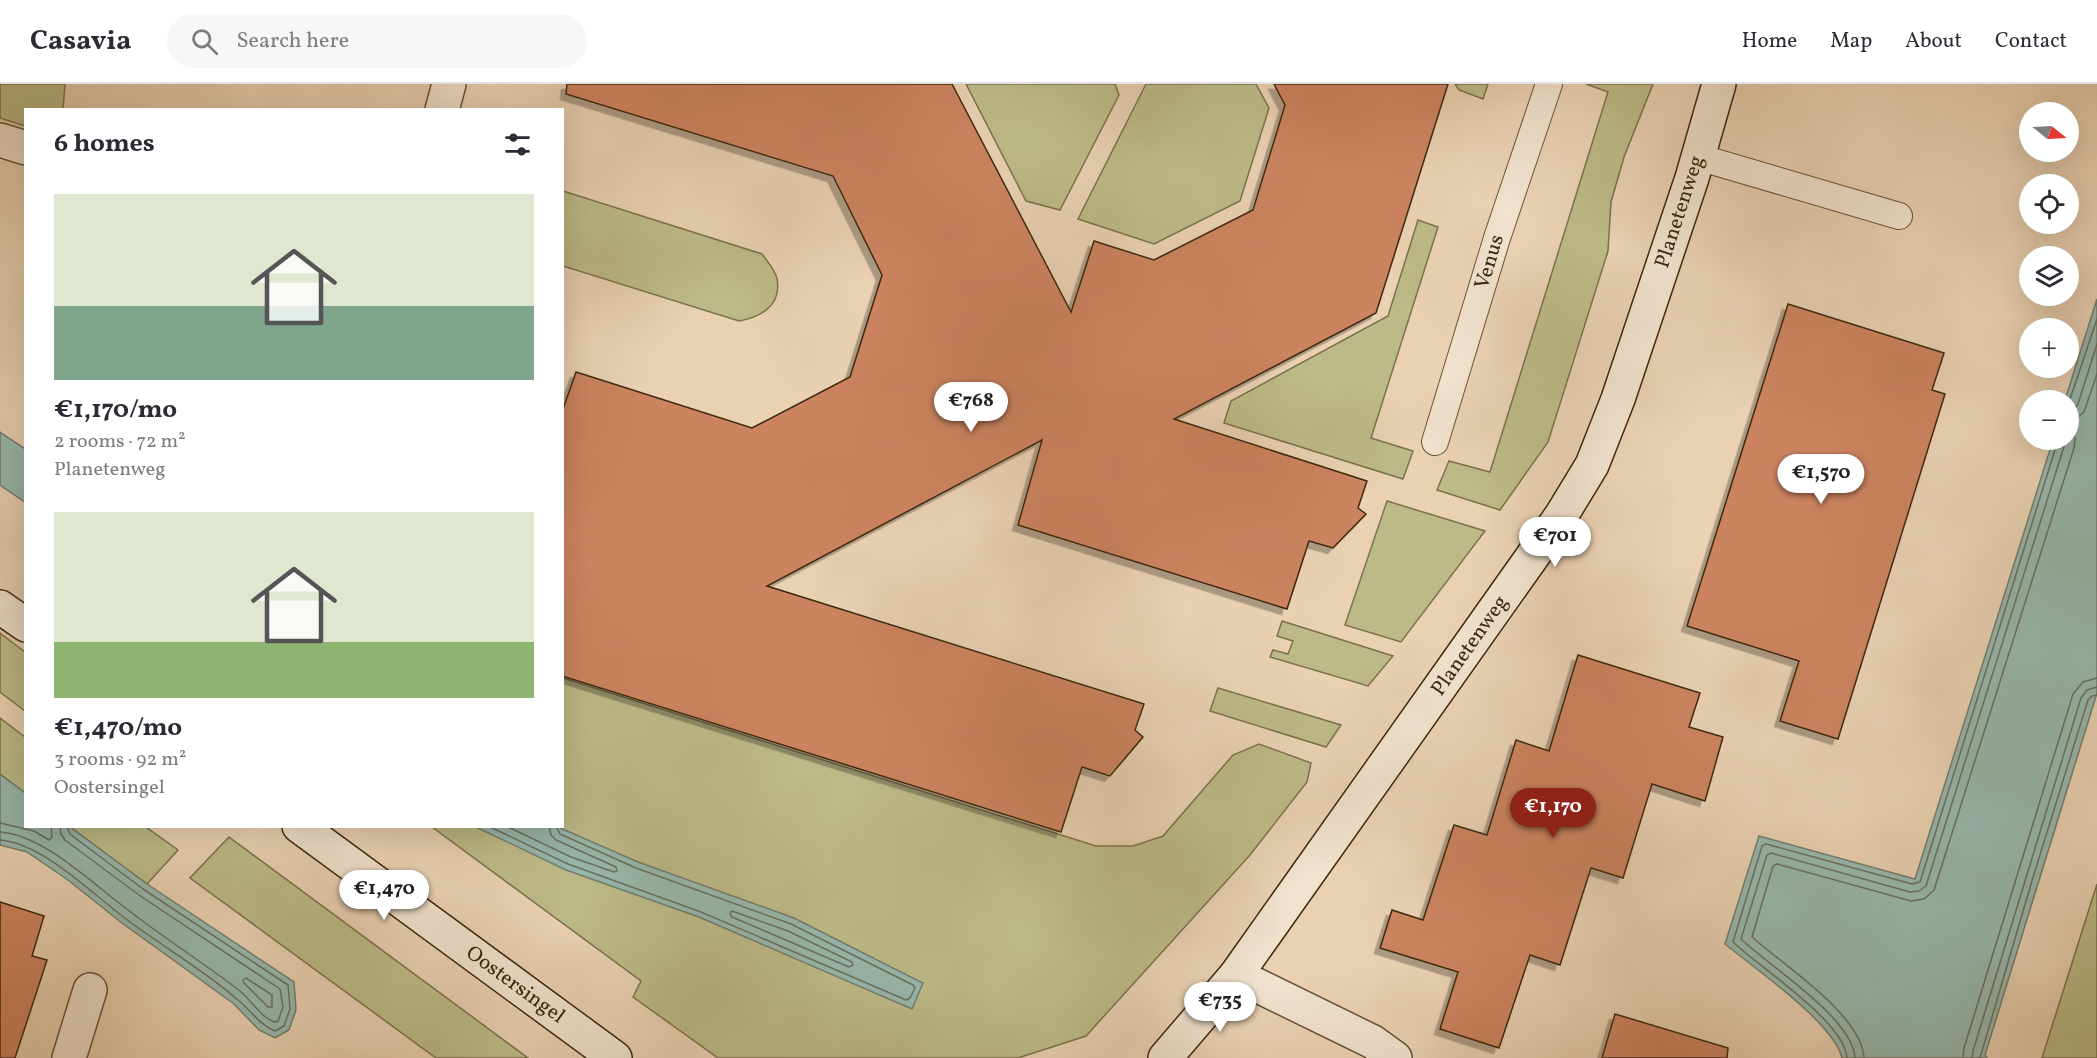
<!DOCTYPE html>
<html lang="en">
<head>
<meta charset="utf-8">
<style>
  :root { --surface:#fff; --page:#f7f7f7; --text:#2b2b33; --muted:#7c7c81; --line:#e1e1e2; --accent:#8f2418 }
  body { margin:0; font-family:Vollkorn,serif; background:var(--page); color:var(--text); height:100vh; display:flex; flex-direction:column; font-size:22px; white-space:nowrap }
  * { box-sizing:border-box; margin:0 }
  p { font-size:20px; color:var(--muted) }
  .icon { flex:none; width:33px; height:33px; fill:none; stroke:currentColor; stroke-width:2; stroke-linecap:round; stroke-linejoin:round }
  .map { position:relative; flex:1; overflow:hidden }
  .side { position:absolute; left:24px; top:24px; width:540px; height:720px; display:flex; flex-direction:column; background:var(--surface); border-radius:0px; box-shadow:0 6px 24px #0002 }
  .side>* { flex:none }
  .needle { width:39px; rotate:108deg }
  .tools { position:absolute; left:2019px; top:18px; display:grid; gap:12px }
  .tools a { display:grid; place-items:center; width:60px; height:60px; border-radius:50%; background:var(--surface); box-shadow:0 6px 24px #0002; font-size:30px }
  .price { position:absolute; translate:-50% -51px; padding:0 14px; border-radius:21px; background:#fff; color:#222; font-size:20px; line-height:39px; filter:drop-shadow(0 2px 3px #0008) }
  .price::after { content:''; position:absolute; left:50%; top:36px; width:18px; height:14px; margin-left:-9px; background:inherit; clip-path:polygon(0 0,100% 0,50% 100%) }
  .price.on { background:var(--accent); color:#fff }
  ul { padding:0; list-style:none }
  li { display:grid; align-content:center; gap:12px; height:318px; padding:0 30px }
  li span { display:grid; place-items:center; height:186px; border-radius:0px; color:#555 }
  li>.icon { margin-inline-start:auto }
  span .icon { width:108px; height:108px; fill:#fffc; stroke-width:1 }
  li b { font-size:26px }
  h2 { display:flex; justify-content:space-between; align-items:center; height:72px; padding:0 30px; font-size:26px }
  header { display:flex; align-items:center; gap:36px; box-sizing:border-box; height:84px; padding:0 30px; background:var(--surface); border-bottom:2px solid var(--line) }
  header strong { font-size:28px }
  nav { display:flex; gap:33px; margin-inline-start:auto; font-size:21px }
  .search { width:420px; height:54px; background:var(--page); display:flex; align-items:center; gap:15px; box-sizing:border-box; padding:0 21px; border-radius:33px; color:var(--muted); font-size:22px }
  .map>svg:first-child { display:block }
  .green { fill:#bcba88; stroke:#7c724b; stroke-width:1.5 }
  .water { fill:#97b7ad; stroke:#737e6d; stroke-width:1.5 }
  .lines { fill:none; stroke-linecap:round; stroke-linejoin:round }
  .shore { stroke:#6a705e; stroke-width:1.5 }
  .building { fill:#cc8360; stroke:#3c290e; stroke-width:1.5; filter:url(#shadow) }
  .lane-casing { stroke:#675337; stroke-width:28 }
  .street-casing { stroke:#675337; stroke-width:36 }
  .secondary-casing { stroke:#3c290e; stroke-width:36 }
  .lane { stroke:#f1e1cd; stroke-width:26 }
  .street { stroke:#f1e1cd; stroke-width:33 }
  .secondary { stroke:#f1e1cd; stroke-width:33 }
  .labels { text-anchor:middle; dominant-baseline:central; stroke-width:5; stroke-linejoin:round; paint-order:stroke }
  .street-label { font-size:21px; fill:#3c290e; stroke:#f1e1cd }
</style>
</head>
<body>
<header>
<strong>Casavia</strong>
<div class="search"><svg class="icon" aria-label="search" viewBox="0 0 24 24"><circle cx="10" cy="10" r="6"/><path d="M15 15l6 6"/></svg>Search here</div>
<nav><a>Home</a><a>Map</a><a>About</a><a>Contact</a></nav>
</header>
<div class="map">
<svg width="2097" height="974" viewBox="0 0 2097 974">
  <defs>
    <filter id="shadow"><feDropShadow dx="-5.5" dy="5.5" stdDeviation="0" flood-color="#0004"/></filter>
  </defs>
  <rect width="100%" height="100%" fill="#e9d1b2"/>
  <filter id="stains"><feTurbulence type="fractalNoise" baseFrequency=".00333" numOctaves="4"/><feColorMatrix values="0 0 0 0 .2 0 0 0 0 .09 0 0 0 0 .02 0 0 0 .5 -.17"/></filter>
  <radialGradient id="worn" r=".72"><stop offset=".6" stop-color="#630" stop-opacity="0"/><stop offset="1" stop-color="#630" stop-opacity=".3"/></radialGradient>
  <!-- green -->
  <g class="green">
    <polygon points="0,0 65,0 63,25 26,26 25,42 0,34"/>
    <polygon points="966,0 1115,0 1119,11 1060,126 1026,117"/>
    <polygon points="1146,0 1256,0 1269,24 1240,117 1154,160 1078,135"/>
    <polygon points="1455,0 1488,0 1483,15 1459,6"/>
    <polygon points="1586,0 1653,0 1624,73 1611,118 1608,167 1548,358 1500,426 1437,406 1449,377 1490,388 1608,8"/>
    <path d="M563,107L762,170C767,177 776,187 777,195C782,222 760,233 739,237L563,182Z"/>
    <polygon points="1418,136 1438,143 1371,354 1413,367 1403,395 1224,339 1231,317 1388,232"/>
    <polygon points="1387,417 1485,447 1401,558 1345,541"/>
    <polygon points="1282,537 1393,572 1368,602 1270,573 1273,566 1288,570 1293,557 1277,552"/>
    <polygon points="0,549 25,568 25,627 0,608"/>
    <polygon points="563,594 1096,762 1133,762 1163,752 1233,671 1259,660 1311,679 1307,698 1250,771 1086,952 1018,974 718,974 633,913 641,897 432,743 562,742"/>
    <polygon points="1218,604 1341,641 1326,663 1210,627"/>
    <polygon points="0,634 25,653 25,709 0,690"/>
    <polygon points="70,743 146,743 178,766 147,800"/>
    <polygon points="229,753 528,974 436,974 190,794"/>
    <polygon points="2097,800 2097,974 2042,974"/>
  </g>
  <!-- water -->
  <g class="water">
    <path d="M2097,215V609L1985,971L1987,974H1842C1834,939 1754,884 1725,860L1759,752L1915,795L2053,356H2068V316H2065Z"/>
    <polygon points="0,348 25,365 25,418 0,401"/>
    <polygon points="0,690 25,709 26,742 70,743 147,800 294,898 296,926 289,946 275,954 259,946 234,920 122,839 68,796 27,768 0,761"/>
    <polygon points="476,743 558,743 638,778 794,834 923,899 912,925 699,833 566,786"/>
  </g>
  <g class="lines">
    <!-- shore -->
    <g class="shore">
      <polyline points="2068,321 2097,235"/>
      <polyline points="2068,329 2074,326 2078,320 2097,260"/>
      <polyline points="0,739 34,747 49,756 52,753 51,742"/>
      <polyline points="488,742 568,780 701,828 906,916 910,914 915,904 913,901 791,840 636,784 560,750 556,742"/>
      <polyline points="506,742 571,773 614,788 617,787 616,783 556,756 551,751 549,742"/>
      <path d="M0,748C45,751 96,803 132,829C167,856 205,880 240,907C252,917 260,932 274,938L278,937L283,923L280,905L139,811L65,756L61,750L60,742"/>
      <path d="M0,756C44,760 91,809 126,835C162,862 202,885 237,915C251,926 258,940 275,947L284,942L290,925L288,901L143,805L70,750L67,742"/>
      <polygon points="732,827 788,847 852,878 853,881 849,883 732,833 730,830"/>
      <polygon points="246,894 272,911 272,923 268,923 244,899 243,896"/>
      <path d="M1847,974C1845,938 1760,884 1733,858L1762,762L1766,760L1912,800L1920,798L2058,356"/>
      <path d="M1855,974C1853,934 1770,883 1741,855L1767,771L1771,769L1910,808L1919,807L1926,802L2066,356"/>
      <path d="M1864,974C1862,931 1783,881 1752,853L1773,782L1777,780L1911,817L1924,815L1934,806L2074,364L2075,354L2069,340L2084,328L2097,290"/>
      <polyline points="1963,974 1964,964 2073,610 2083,598 2097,594"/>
      <polyline points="1972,974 1973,967 2081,614 2087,606 2097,603"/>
      <polyline points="1980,974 2031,800 2088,616 2092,612 2097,611"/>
    </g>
  </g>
  <!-- building -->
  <g class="building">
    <polygon points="567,0 952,0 1071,228 1094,157 1154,176 1253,126 1285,21 1274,0 1448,0 1376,229 1174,335 1367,397 1358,424 1366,430 1333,464 1309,457 1287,525 1018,441 1042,356 767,502 1144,620 1135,646 1143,653 1110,692 1082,683 1061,748 562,592 562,328 576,288 752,344 850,293 882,191 833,92 566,10"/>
    <polygon points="1788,220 1944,269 1932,306 1945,310 1838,655 1780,637 1799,577 1687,542"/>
    <polygon points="1578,571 1700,609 1689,643 1723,653 1705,717 1652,700 1623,794 1591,784 1560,881 1530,871 1499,964 1440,945 1458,888 1380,864 1392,826 1423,836 1454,741 1487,751 1516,656 1549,667"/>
    <polygon points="0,818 44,832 32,872 47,876 15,974 0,974"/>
    <polygon points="1615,930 1728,964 1727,974 1602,974"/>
  </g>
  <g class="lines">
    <defs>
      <g id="lane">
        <polyline points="1698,73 1899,132"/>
        <polyline points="1435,358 1497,154 1549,0"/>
      </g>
      <g id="street">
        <polyline points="442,26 449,0"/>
        <polyline points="0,56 26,64"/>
        <polyline points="1236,891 1373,958 1395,974"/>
        <polyline points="69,974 90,906"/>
      </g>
      <g id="secondary">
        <polyline points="0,523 26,541"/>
        <polyline points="299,742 615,974"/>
        <polyline points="1165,974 1236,891 1561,432 1592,381 1618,315 1692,94 1719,0"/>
      </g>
    </defs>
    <!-- lane casing -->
    <use href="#lane" class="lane-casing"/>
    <!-- street casing -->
    <use href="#street" class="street-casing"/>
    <!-- secondary casing -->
    <use href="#secondary" class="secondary-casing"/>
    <!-- lane -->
    <use href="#lane" class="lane"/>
    <!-- street -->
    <use href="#street" class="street"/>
    <!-- secondary -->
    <use href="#secondary" class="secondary"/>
  </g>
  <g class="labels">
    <!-- street labels -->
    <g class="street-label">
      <text transform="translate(1680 128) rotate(-72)">Planetenweg</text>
      <text transform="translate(1490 178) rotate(-73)">Venus</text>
      <text transform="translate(1470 562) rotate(-55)">Planetenweg</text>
      <text transform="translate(515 901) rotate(36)">Oostersingel</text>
    </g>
  </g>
  <rect width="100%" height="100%" filter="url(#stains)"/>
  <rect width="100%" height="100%" fill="url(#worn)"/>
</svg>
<div class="tools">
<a><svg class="needle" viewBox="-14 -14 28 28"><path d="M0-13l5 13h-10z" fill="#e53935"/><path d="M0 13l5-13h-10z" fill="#7c7c81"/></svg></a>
<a><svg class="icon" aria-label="locate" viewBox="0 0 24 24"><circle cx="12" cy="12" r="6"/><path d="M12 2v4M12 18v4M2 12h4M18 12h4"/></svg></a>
<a><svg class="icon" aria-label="layers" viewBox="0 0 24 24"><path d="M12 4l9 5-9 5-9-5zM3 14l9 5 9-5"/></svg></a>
<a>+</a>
<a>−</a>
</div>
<b class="price" style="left:971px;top:349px">€768</b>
<b class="price" style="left:1821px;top:421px">€1,570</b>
<b class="price" style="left:1555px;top:484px">€701</b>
<b class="price on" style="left:1553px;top:755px">€1,170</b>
<b class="price" style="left:384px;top:837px">€1,470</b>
<b class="price" style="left:1220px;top:949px">€735</b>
<section class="side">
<h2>6 homes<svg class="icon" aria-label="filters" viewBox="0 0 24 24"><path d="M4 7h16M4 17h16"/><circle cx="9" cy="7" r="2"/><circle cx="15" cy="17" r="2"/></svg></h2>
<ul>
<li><span style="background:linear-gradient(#dfe7d0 60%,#7fa58c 0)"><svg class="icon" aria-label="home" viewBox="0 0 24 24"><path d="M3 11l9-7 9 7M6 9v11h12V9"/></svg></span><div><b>€1,170/mo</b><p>2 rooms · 72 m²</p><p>Planetenweg</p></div></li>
<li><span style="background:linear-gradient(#dfe7d0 70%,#8fb573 0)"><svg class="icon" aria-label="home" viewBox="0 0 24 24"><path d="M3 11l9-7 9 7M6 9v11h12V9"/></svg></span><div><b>€1,470/mo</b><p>3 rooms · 92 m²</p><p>Oostersingel</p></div></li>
</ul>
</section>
</div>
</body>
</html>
